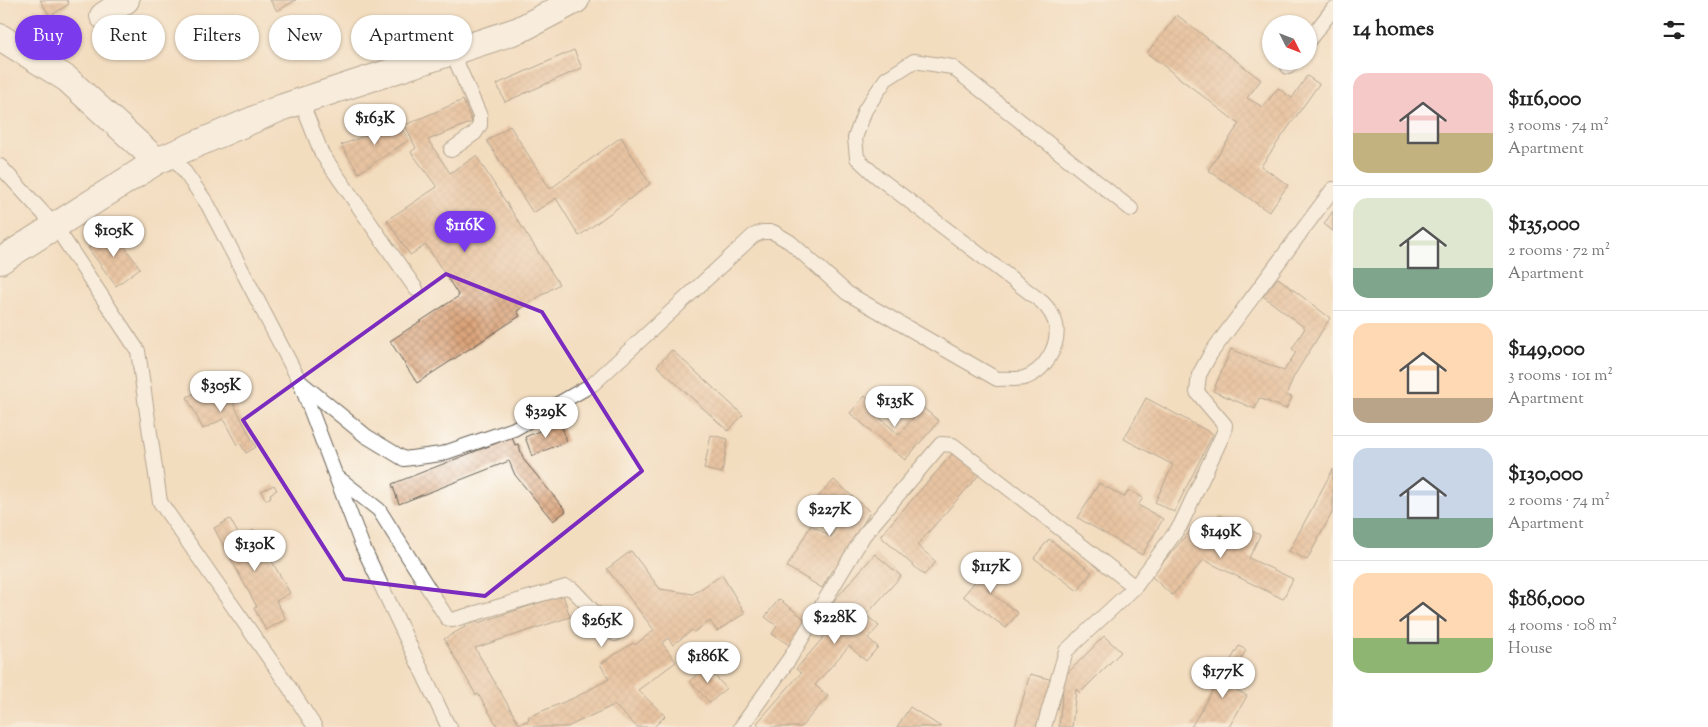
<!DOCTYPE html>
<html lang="en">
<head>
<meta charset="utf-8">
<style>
  :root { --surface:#fff; --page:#f6f6f6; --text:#222; --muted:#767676; --line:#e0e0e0; --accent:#7c3aed }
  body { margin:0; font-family:"Sorts Mill Goudy",serif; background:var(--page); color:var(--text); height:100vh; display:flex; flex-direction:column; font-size:19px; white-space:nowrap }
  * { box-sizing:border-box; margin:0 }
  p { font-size:16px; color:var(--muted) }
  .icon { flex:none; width:28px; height:28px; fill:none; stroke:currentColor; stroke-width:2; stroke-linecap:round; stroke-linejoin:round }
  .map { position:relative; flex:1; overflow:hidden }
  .panel { display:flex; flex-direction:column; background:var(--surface); width:375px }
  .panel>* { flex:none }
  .banner { position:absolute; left:15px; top:15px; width:475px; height:45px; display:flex; gap:10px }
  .needle { width:32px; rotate:132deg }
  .tools { position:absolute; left:1262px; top:15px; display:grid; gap:10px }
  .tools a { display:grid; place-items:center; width:55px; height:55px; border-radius:50%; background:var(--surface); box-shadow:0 1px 4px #0004; font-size:25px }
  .price { position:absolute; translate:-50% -42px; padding:0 11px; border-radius:18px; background:#fff; color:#222; font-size:16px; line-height:32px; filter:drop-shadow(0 1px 2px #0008) }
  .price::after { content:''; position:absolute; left:50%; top:30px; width:15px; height:11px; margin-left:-8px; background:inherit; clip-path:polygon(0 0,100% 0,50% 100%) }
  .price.selected { background:var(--accent); color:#fff }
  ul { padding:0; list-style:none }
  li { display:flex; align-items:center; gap:15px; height:125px; padding:0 20px }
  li+li { border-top:1px solid var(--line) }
  li span { display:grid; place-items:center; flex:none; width:140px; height:100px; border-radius:15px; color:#555 }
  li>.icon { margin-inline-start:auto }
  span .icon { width:60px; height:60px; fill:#fffc; stroke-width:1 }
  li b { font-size:21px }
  h2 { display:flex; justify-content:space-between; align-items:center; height:60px; padding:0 20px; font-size:21px }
  .tag { padding:0 18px; border-radius:22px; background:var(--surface); box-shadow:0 1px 4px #0004; font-size:18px; line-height:45px }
  .tag.selected { background:var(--accent); color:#fff }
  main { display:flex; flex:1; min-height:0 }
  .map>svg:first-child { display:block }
  .building { fill:url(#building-cross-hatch) }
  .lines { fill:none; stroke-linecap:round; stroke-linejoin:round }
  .lane-casing { stroke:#676055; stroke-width:16 }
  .street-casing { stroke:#676055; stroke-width:28 }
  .lane { stroke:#fff; stroke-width:14 }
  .street { stroke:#fff; stroke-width:26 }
  .marked { fill:none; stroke:#7b2cbf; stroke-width:4; stroke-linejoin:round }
</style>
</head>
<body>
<main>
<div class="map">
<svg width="1333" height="727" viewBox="0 0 1333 727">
  <defs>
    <pattern id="building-cross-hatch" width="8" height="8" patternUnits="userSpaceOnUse" patternTransform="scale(1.25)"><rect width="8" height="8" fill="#dba47b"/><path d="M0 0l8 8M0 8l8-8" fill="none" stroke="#b18564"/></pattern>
  </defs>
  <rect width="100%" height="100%" fill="#fdfcf7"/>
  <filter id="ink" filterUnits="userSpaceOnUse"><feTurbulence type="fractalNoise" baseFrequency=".02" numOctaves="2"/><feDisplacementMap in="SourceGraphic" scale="10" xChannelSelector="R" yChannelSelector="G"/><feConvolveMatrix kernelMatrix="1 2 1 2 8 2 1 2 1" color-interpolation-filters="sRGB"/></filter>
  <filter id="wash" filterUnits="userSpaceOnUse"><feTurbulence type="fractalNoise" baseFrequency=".0096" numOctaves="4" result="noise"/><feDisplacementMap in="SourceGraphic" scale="20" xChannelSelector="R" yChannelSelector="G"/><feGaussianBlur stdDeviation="1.12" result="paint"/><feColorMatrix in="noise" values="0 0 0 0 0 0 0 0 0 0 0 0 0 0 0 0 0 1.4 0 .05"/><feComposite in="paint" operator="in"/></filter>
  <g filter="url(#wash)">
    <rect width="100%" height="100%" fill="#f3ddbf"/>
    <g id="blocks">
      <!-- building -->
      <g class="building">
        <polygon points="40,0 67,0 69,4 50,16"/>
        <polygon points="270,0 296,0 277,11"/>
        <polygon points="1177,15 1261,80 1247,98 1263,107 1278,88 1292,98 1307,76 1319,84 1261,166 1288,185 1269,212 1208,170 1239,124 1147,53"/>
        <polygon points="574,50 582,68 505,102 497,84"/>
        <polygon points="463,100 472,122 428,140 450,173 476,156 559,284 517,311 520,316 417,383 390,341 459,296 426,245 410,255 387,220 437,187 411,152 416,148 405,125"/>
        <polygon points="398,123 409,140 359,173 341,145"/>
        <polygon points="510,126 550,189 621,137 650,184 579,236 556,198 533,213 487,141"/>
        <polygon points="1333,211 1333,231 1324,224"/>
        <polygon points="112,230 140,268 116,286 88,248"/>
        <polygon points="1278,278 1330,318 1294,376 1286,395 1292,397 1286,409 1259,398 1255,409 1213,391 1231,349 1284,371 1296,352 1292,349 1305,328 1263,296"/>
        <polygon points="672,350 743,415 728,431 657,366"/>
        <polygon points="221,380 256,447 246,453 240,443 237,445 223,419 203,429 187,397"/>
        <polygon points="865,396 884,413 880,418 899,435 922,407 939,421 905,460 850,413"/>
        <polygon points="1146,398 1213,434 1174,512 1155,502 1173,465 1124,439"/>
        <polygon points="560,422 567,441 532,456 525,437"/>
        <polygon points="711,435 728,439 722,473 704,469"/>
        <polygon points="512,437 515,445 518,444 524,460 566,511 553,521 515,475 509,461 399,504 392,484"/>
        <polygon points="953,453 979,475 917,545 936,562 924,575 880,536"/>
        <polygon points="1333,469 1333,511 1307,560 1289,551"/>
        <polygon points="834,480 870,512 835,572 832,570 822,588 787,567 811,525 831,537 841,519 817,498"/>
        <polygon points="1099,483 1124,497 1129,490 1143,498 1138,505 1163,519 1142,555 1078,518"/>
        <polygon points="274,485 277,490 270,494 271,497 266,500 261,491"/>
        <polygon points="1220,516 1260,535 1249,558 1293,579 1283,599 1204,560 1172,595 1151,576 1191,530 1209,538"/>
        <polygon points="230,519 240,537 254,530 290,593 276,601 286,619 266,630 254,608 257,607 214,528"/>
        <polygon points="1049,539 1092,572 1078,591 1034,558"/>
        <polygon points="631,551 660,589 693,594 722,575 745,613 717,631 710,621 694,632 692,630 673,645 668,638 662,643 676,662 638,690 665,716 654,727 637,727 614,705 567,727 498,727 478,694 476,695 444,639 477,620 478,623 563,595 570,617 475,648 519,724 529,720 528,717 576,697 609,679 600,664 633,643 635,645 654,630 607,569"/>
        <polygon points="875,554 901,576 866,615 879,626 868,638 878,647 866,661 849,646 815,685 828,696 801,727 761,727 757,723 801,673 796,669 842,616 830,605"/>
        <polygon points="997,555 1008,565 987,590 1018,613 1006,628 963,596"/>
        <polygon points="779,599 807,621 791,646 772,634 777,626 765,617"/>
        <polygon points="1104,636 1121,652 1080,693 1076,689 1072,727 1059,727 1064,677"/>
        <polygon points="1239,646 1246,650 1227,684 1247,696 1229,727 1191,727"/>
        <polygon points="706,666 726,688 710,703 690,681"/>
        <polygon points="1030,674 1053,680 1039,727 1015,727"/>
        <polygon points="910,707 941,727 897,727"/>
      </g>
    </g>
  </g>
  <g filter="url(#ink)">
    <use href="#blocks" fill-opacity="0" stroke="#676055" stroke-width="1"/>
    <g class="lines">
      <defs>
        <g id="lane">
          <polyline points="1309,40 1333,9"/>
          <polyline points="1288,67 1292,61"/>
          <polyline points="301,101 322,154 416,289"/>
          <polyline points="451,150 475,133 480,125 480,116 452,52"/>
          <polyline points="172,154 208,205 300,382 362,545 447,724 450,727"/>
          <polyline points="0,166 55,226 138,351 160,502 285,681 315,727"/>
          <path d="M300,382L366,436L404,459L441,454L514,429L593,384L753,236L762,232H773L790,242L847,293L997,379C1005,378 1016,380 1024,378C1044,372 1060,346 1056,325C1054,316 1049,309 1042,302L875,175L857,158L855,138L865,110L886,79L914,61L952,67L1131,209"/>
          <polyline points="336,476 379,510 447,618 452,620 566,587 572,589 576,593 615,634"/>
          <polyline points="741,727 790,658 864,535 941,444 953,445 1135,587"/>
          <polyline points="1044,727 1066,651 1135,587 1180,526 1224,432 1225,425 1197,392 1199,375 1211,353 1333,189"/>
        </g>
        <g id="street">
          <polyline points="103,16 126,0"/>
          <polyline points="0,37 67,79 157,161 283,107 519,30 576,0"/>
          <polyline points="0,261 157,161"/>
        </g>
      </defs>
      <!-- lane casing -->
      <use href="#lane" class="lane-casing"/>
      <!-- street casing -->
      <use href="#street" class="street-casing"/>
      <!-- lane -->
      <use href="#lane" class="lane"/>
      <!-- street -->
      <use href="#street" class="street"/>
    </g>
  </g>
  <!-- marked area -->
  <path d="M0 0H1333V727H0ZM446,274L542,312L642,471L485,596L344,579L243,420Z" fill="#f3ddbf" fill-opacity=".55" fill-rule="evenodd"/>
  <path class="marked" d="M446,274L542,312L642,471L485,596L344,579L243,420Z"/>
</svg>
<div class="tools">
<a><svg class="needle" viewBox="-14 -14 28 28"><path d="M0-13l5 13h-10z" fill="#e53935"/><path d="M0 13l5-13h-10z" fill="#767676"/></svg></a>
</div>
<b class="price" style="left:375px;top:146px">$163K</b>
<b class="price selected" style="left:465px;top:253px">$116K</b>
<b class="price" style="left:114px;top:258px">$105K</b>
<b class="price" style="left:221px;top:413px">$305K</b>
<b class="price" style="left:895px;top:428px">$135K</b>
<b class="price" style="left:546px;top:439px">$329K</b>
<b class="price" style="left:830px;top:537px">$227K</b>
<b class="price" style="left:1221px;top:559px">$149K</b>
<b class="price" style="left:255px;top:572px">$130K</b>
<b class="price" style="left:991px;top:594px">$117K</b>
<b class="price" style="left:835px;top:645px">$228K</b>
<b class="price" style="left:602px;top:648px">$265K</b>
<b class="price" style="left:708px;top:684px">$186K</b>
<b class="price" style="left:1223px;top:699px">$177K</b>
<div class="banner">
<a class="tag selected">Buy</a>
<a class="tag">Rent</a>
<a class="tag">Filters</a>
<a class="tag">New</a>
<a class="tag">Apartment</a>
</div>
</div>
<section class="panel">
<h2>14 homes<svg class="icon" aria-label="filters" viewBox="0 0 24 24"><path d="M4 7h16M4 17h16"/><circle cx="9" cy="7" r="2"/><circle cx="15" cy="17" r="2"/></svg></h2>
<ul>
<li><span style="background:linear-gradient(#f6c9c9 60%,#c2b280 0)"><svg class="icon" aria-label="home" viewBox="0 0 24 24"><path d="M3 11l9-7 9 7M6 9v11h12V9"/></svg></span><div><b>$116,000</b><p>3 rooms · 74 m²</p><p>Apartment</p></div></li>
<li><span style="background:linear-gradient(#dfe7d0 70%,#7fa58c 0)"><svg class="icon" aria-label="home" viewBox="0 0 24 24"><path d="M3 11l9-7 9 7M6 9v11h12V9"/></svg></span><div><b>$135,000</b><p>2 rooms · 72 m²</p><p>Apartment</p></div></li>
<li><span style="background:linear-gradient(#ffd9b3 75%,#b9a48a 0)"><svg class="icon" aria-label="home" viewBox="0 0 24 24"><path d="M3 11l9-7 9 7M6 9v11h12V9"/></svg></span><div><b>$149,000</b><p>3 rooms · 101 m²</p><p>Apartment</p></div></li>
<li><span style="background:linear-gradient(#c9d6e8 70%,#7fa58c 0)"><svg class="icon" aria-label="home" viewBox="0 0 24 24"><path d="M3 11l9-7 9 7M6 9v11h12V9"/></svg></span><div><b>$130,000</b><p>2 rooms · 74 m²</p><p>Apartment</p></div></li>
<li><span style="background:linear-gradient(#ffd9b3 65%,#8fb573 0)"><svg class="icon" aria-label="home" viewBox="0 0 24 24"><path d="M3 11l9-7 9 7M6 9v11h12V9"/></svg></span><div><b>$186,000</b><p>4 rooms · 108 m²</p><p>House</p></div></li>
</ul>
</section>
</main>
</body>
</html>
